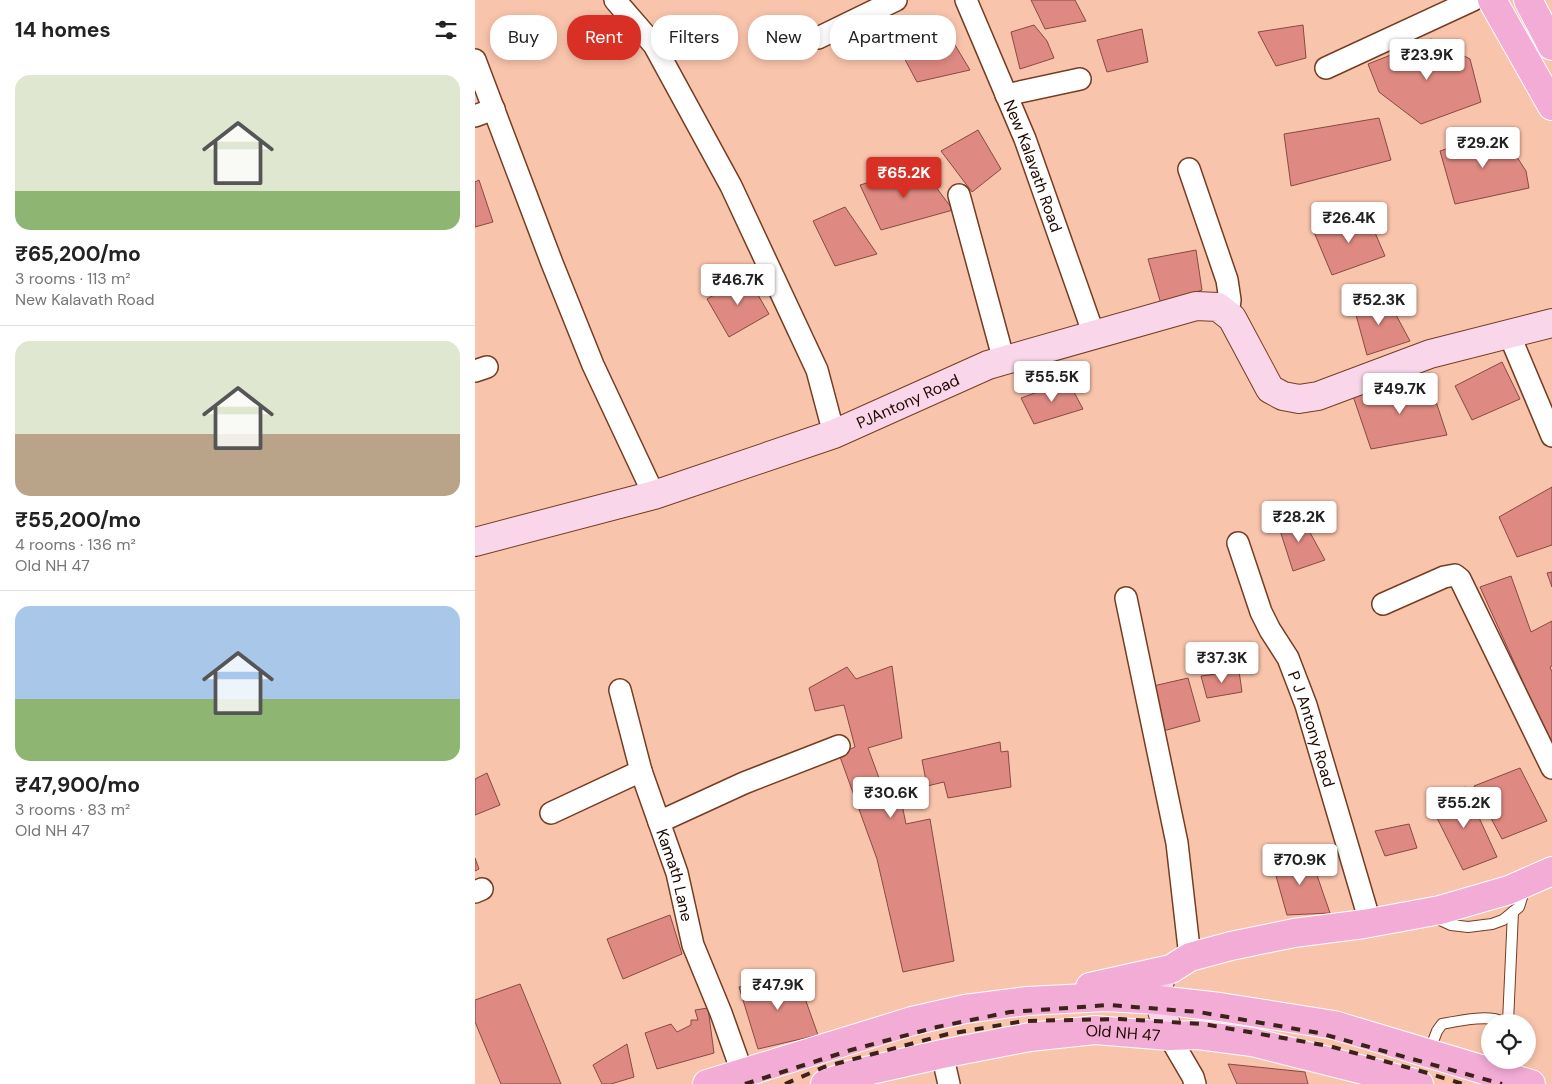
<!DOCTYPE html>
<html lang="en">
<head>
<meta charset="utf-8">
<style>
  :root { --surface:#fff; --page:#f2f2f2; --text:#222; --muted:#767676; --line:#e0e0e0; --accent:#d93025 }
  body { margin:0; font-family:"DM Sans",sans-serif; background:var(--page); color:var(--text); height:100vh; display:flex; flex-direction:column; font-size:19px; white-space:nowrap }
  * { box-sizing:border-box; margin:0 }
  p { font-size:16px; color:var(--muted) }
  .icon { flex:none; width:28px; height:28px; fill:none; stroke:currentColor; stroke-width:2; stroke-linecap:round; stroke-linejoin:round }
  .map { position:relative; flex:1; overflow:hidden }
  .drawer { display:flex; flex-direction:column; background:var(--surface); width:475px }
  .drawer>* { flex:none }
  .guide { position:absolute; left:15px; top:15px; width:475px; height:45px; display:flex; gap:10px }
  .buttons { position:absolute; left:1006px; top:1014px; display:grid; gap:10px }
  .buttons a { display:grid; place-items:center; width:55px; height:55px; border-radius:50%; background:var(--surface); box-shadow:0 2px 8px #0003; font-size:25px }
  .price { position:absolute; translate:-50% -42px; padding:0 11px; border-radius:5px; background:#fff; color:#222; font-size:16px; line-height:32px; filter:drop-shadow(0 1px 2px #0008) }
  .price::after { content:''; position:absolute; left:50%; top:30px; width:15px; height:11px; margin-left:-8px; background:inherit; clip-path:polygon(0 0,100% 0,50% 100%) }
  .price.active { background:var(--accent); color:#fff }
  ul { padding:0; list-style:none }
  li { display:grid; align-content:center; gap:10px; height:265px; padding:0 15px }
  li+li { border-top:1px solid var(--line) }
  li span { display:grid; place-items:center; height:155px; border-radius:15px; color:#555 }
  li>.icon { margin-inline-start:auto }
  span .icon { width:90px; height:90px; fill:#fffc; stroke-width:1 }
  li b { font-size:21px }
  h2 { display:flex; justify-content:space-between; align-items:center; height:60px; padding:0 15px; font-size:21px }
  .chip { padding:0 18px; border-radius:20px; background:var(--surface); box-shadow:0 2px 8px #0003; font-size:18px; line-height:45px }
  .chip.active { background:var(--accent); color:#fff }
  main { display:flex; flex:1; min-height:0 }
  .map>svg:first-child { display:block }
  .building { fill:#de8a82; stroke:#884944 }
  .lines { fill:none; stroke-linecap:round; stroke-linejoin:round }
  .lane-casing { stroke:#743d22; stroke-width:12 }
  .street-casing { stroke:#743d22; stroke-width:24 }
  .secondary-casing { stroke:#743d22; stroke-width:30 }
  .primary-casing { stroke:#fff; stroke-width:30 }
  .lane { stroke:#fff; stroke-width:10 }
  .street { stroke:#fff; stroke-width:21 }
  .secondary { stroke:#f9d6ea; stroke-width:28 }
  .primary { stroke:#f2acd6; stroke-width:28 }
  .rail { stroke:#3c2218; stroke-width:4; stroke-dasharray:9 9; stroke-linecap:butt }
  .labels { text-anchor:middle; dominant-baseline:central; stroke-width:4.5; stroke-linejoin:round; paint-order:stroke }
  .street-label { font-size:16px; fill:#1f0901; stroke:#f9c4ac }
</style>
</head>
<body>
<main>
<section class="drawer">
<h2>14 homes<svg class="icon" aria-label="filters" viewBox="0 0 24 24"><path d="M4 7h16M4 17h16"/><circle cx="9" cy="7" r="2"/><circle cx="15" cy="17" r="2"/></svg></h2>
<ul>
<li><span style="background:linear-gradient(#dfe7d0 75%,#8fb573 0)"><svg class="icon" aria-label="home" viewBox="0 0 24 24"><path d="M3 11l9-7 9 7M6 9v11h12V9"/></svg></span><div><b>₹65,200/mo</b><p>3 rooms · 113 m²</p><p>New Kalavath Road</p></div></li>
<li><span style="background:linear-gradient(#dfe7d0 60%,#b9a48a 0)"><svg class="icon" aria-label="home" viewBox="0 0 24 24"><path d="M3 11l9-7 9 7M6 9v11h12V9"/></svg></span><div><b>₹55,200/mo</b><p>4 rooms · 136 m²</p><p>Old NH 47</p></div></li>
<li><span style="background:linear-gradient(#a9c7e8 60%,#8fb573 0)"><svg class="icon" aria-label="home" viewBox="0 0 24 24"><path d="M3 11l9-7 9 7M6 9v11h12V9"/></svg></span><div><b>₹47,900/mo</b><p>3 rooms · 83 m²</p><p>Old NH 47</p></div></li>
</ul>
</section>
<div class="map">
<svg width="1077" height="1084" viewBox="0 0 1077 1084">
  <rect width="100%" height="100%" fill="#f9c4ac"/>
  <!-- building -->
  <g class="building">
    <polygon points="556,0 600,0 611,21 570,29"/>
    <polygon points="559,25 572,41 579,58 545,69 536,32"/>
    <polygon points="828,25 831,58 801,66 783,32"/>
    <polygon points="667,29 673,62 632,72 622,40"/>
    <polygon points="474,35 495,70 442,82 427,54"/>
    <polygon points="956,39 995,59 1006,102 946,124 904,92 893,64"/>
    <polygon points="904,118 916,160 816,186 809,134"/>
    <polygon points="503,130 526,169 497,192 466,151"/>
    <polygon points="1025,131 1051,171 1054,188 980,204 965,151"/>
    <polygon points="446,167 478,210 406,230 385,185"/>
    <polygon points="4,180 18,222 0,227 0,182"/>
    <polygon points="370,207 402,254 360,266 338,221"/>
    <polygon points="892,214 910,256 857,275 839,232"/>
    <polygon points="721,250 727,290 686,304 673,259"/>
    <polygon points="272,276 294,314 254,337 232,299"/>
    <polygon points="913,300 935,341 892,355 878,304"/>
    <polygon points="1027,362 1045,399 997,420 980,386"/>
    <polygon points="954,380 972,435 896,449 878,396"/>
    <polygon points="593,381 608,409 559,424 546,398"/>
    <polygon points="1077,487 1077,545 1042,557 1024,517"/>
    <polygon points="826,516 850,560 818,571 802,521"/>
    <polygon points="1077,572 1077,587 1072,573"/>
    <polygon points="1036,576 1056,632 1077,621 1077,666 1075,667 1077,672 1077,746 1005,587"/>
    <polygon points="417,666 427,738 393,748 407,786 422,780 431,824 455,819 479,961 428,972 402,859 364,754 380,747 369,705 340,711 334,688 372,667 381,679"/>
    <polygon points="764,671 767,692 732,698 726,676"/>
    <polygon points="713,678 725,721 688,731 674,687"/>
    <polygon points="525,742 526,752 533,751 536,787 473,798 469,782 452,786 447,760"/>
    <polygon points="1045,768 1072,821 1027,839 999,786"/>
    <polygon points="12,773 25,805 0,815 0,779"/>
    <polygon points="990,787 1022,857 988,870 955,804"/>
    <polygon points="934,824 942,848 910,856 900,831"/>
    <polygon points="0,858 4,869 0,871"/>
    <polygon points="796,858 836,858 855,913 812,915"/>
    <polygon points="195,915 207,954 148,979 132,939"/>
    <polygon points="321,973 343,1035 283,1049 264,987"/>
    <polygon points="45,984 86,1084 26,1084 0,1022 0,1000"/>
    <polygon points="233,1008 239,1053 182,1069 170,1033 196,1024 202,1032 216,1025 216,1020 223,1020 220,1010"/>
    <polygon points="152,1044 159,1077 136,1084 127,1084 118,1065"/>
    <polygon points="753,1064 830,1072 833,1084 762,1084"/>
  </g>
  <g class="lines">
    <defs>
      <g id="lane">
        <polyline points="962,914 965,920 976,925 993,927 1017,924 1028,920 1044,907 1050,888"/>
        <polyline points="1033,1022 1038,912"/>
        <path d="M954,1052L962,1031L967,1024C983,1021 1014,1014 1028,1022"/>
      </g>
      <g id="street">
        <polyline points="140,0 179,45 256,186 342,370 359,434"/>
        <path id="s1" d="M491,0L550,139L619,335"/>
        <polyline points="343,38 421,0"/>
        <polyline points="0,60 77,263 118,365 179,495"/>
        <polyline points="851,68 998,0"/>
        <polyline points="531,95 605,79"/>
        <polyline points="0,116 19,109"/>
        <polyline points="714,169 752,280 755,300 753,314"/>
        <polyline points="484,195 529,361"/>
        <polyline points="1034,334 1077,436"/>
        <polyline points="0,371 12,367"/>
        <path id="s2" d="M763,543L786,612L795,630L813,658L831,705L895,922"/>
        <polyline points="651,598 702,843 715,957"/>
        <polyline points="908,604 969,577 980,575 985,579 1077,768"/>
        <polyline points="145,690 166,771"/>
        <path id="s3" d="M76,813L166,771L202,873L218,945L246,1013L267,1072"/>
        <polyline points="184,822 269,783 364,746"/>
        <polyline points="0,892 7,889"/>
        <polyline points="694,1036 718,1077 720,1084"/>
        <polyline points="467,1054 474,1084"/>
      </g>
      <g id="secondary">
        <path id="s4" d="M0,542L179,495L359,434L513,365L721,306L743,307L757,318L795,389L808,396L824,399L843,396L955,354L1077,323"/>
        <polyline points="685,981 680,985 694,1036"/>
      </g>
      <g id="primary">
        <polyline points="1017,0 1077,106"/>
        <polyline points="1053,0 1077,46"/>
        <polyline points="615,987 696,969 715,957 756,946 819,933 889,924 965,910 1034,890 1077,871"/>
        <polyline points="232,1084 437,1021 490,1009 552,1001 631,997 683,1000 745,1007 859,1025 1056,1084"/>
        <path id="s5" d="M350,1084L374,1075L467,1054L555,1037L620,1030L694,1036L723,1035L777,1042L944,1084"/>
      </g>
    </defs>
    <!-- lane casing -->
    <use href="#lane" class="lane-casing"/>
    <!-- street casing -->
    <use href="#street" class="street-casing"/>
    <!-- secondary casing -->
    <use href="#secondary" class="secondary-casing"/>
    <!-- primary casing -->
    <use href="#primary" class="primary-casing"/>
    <!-- lane -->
    <use href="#lane" class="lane"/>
    <!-- street -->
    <use href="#street" class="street"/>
    <!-- secondary -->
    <use href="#secondary" class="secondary"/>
    <!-- primary -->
    <use href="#primary" class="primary"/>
    <!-- rail -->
    <g class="rail">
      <polyline points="270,1084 376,1050 462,1027 535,1012 634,1005 724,1012 844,1033 1027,1084"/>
      <polyline points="310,1084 349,1067 473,1034 549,1021 645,1019 728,1024 854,1046 949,1072 988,1084"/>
    </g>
  </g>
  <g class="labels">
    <!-- street labels -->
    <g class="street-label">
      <text stroke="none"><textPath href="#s1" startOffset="179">New Kalavath Road</textPath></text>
      <text stroke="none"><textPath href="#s4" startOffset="456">PJAntony Road</textPath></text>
      <text stroke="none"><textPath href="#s2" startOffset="201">P J Antony Road</textPath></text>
      <text stroke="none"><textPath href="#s3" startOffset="209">Kamath Lane</textPath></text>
      <text stroke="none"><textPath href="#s5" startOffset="304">Old NH 47</textPath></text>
    </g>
  </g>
</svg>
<div class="buttons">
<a><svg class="icon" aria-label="locate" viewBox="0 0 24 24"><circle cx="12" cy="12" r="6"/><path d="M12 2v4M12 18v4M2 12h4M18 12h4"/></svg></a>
</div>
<b class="price" style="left:952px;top:81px">₹23.9K</b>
<b class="price" style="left:1008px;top:169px">₹29.2K</b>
<b class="price active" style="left:429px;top:199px">₹65.2K</b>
<b class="price" style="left:874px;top:244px">₹26.4K</b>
<b class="price" style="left:263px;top:306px">₹46.7K</b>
<b class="price" style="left:904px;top:326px">₹52.3K</b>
<b class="price" style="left:577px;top:403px">₹55.5K</b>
<b class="price" style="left:925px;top:415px">₹49.7K</b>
<b class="price" style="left:824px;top:543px">₹28.2K</b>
<b class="price" style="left:747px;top:684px">₹37.3K</b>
<b class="price" style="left:416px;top:819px">₹30.6K</b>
<b class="price" style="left:989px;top:829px">₹55.2K</b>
<b class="price" style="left:825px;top:886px">₹70.9K</b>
<b class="price" style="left:303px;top:1011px">₹47.9K</b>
<div class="guide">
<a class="chip">Buy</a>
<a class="chip active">Rent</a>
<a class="chip">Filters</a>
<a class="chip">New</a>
<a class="chip">Apartment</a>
</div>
</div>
</main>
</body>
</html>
